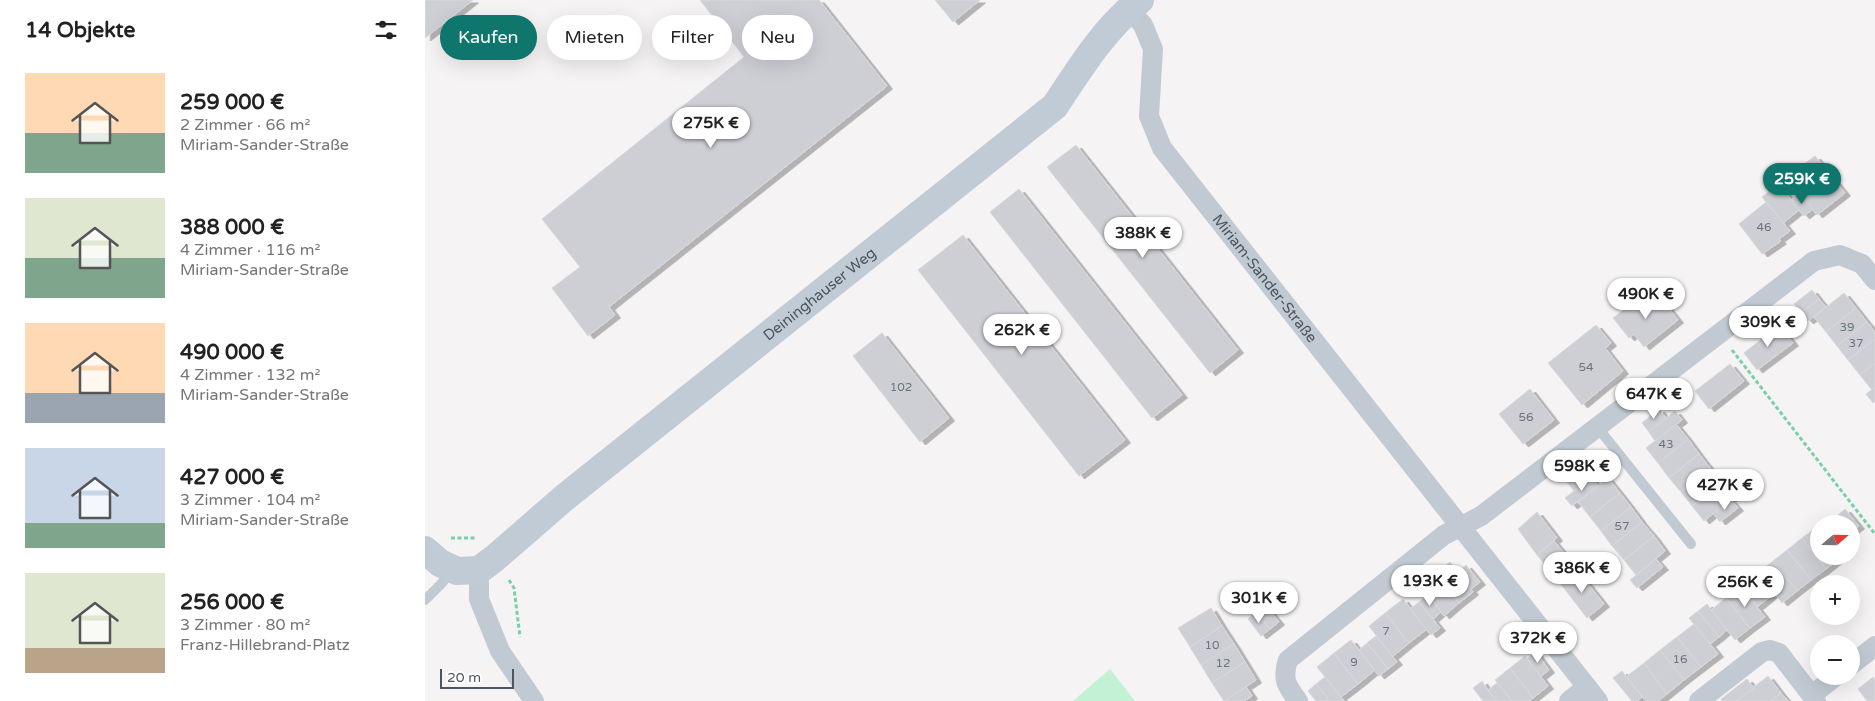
<!DOCTYPE html>
<html lang="de">
<head>
<meta charset="utf-8">
<style>
  :root { --surface:#fff; --page:#f6f6f6; --text:#222; --muted:#767676; --accent:#0f766e }
  body { margin:0; font-family:"Varela Round",sans-serif; background:var(--page); color:var(--text); height:100vh; display:flex; flex-direction:column; font-size:19px; white-space:nowrap }
  * { box-sizing:border-box; margin:0 }
  p { font-size:16px; color:var(--muted) }
  .icon { flex:none; width:28px; height:28px; fill:none; stroke:currentColor; stroke-width:2; stroke-linecap:round; stroke-linejoin:round }
  .map { position:relative; flex:1; overflow:hidden }
  .sheet { display:flex; flex-direction:column; background:var(--surface); width:425px }
  .sheet>* { flex:none }
  .banner { position:absolute; left:15px; top:15px; width:475px; height:45px; display:flex; gap:10px }
  .needle { width:32px; rotate:70deg }
  .fabs { position:absolute; left:1385px; top:515px; display:grid; gap:10px }
  .fabs a { display:grid; place-items:center; width:50px; height:50px; border-radius:50%; background:var(--surface); box-shadow:0 5px 20px #0002; font-size:25px }
  .scale { position:absolute; left:15px; bottom:12px; width:74px; box-sizing:border-box; padding-left:5px; border:2px solid #4a5661; border-top:0; font-size:14px; line-height:18px; white-space:nowrap; color:#4a5661; -webkit-text-stroke:4px #fff; paint-order:stroke }
  .price { position:absolute; translate:-50% -42px; padding:0 11px; border-radius:18px; background:#fff; color:#222; font-size:16px; line-height:32px; filter:drop-shadow(0 1px 2px #0008) }
  .price::after { content:''; position:absolute; left:50%; top:30px; width:15px; height:11px; margin-left:-8px; background:inherit; clip-path:polygon(0 0,100% 0,50% 100%) }
  .price.current { background:var(--accent); color:#fff }
  ul { padding:0; list-style:none }
  li { display:flex; align-items:center; gap:15px; height:125px; padding:0 25px }
  li span { display:grid; place-items:center; flex:none; width:140px; height:100px; border-radius:0px; color:#555 }
  li>.icon { margin-inline-start:auto }
  span .icon { width:60px; height:60px; fill:#fffc; stroke-width:1 }
  li b { font-size:21px }
  h2 { display:flex; justify-content:space-between; align-items:center; height:60px; padding:0 25px; font-size:21px }
  .pill { padding:0 18px; border-radius:22px; background:var(--surface); box-shadow:0 5px 20px #0002; font-size:18px; line-height:45px }
  .pill.current { background:var(--accent); color:#fff }
  main { display:flex; flex:1; min-height:0 }
  .map>svg:first-child { display:block }
  .green { fill:#c3f1d5 }
  .building { fill:#cdcfd5; stroke:#d7d9de; filter:url(#shadow) }
  .lines { fill:none; stroke-linecap:round; stroke-linejoin:round }
  .path { stroke:#7ad0a6; stroke-width:3; stroke-dasharray:4 2.5; stroke-linecap:butt }
  .lane { stroke:#c1cad2; stroke-width:10 }
  .street { stroke:#c1cad2; stroke-width:20 }
  .secondary { stroke:#c1cbd6; stroke-width:28 }
  .labels { text-anchor:middle; dominant-baseline:central; stroke-width:4.5; stroke-linejoin:round; paint-order:stroke }
  .number-label { font-size:12px; fill:#6b747e }
  .street-label { font-size:15px; fill:#4a5661; stroke:#fff }
</style>
</head>
<body>
<main>
<section class="sheet">
<h2>14 Objekte<svg class="icon" aria-label="filters" viewBox="0 0 24 24"><path d="M4 7h16M4 17h16"/><circle cx="9" cy="7" r="2"/><circle cx="15" cy="17" r="2"/></svg></h2>
<ul>
<li><span style="background:linear-gradient(#ffd9b3 60%,#7fa58c 0)"><svg class="icon" aria-label="home" viewBox="0 0 24 24"><path d="M3 11l9-7 9 7M6 9v11h12V9"/></svg></span><div><b>259 000 €</b><p>2 Zimmer · 66 m²</p><p>Miriam-Sander-Straße</p></div></li>
<li><span style="background:linear-gradient(#dfe7d0 60%,#7fa58c 0)"><svg class="icon" aria-label="home" viewBox="0 0 24 24"><path d="M3 11l9-7 9 7M6 9v11h12V9"/></svg></span><div><b>388 000 €</b><p>4 Zimmer · 116 m²</p><p>Miriam-Sander-Straße</p></div></li>
<li><span style="background:linear-gradient(#ffd9b3 70%,#9aa5b1 0)"><svg class="icon" aria-label="home" viewBox="0 0 24 24"><path d="M3 11l9-7 9 7M6 9v11h12V9"/></svg></span><div><b>490 000 €</b><p>4 Zimmer · 132 m²</p><p>Miriam-Sander-Straße</p></div></li>
<li><span style="background:linear-gradient(#c9d6e8 75%,#7fa58c 0)"><svg class="icon" aria-label="home" viewBox="0 0 24 24"><path d="M3 11l9-7 9 7M6 9v11h12V9"/></svg></span><div><b>427 000 €</b><p>3 Zimmer · 104 m²</p><p>Miriam-Sander-Straße</p></div></li>
<li><span style="background:linear-gradient(#dfe7d0 75%,#b9a48a 0)"><svg class="icon" aria-label="home" viewBox="0 0 24 24"><path d="M3 11l9-7 9 7M6 9v11h12V9"/></svg></span><div><b>256 000 €</b><p>3 Zimmer · 80 m²</p><p>Franz-Hillebrand-Platz</p></div></li>
</ul>
</section>
<div class="map">
<svg width="1450" height="701" viewBox="0 0 1450 701">
  <defs>
    <filter id="shadow"><feDropShadow dx="5.5" dy="3" stdDeviation="0" flood-color="#0004"/></filter>
  </defs>
  <rect width="100%" height="100%" fill="#f5f3f3"/>
  <!-- green -->
  <polygon class="green" points="685,669 710,701 648,701"/>
  <!-- building -->
  <g class="building">
    <polygon points="0,0 48,0 0,38"/>
    <polygon points="275,0 394,0 462,86 184,307 190,315 163,336 127,288 155,267 117,219 319,57"/>
    <polygon points="510,0 555,0 528,22"/>
    <polygon points="651,145 813,350 785,373 622,167"/>
    <polygon points="1390,156 1420,193 1392,215 1362,177"/>
    <polygon points="1354,184 1374,210 1358,223 1337,197"/>
    <polygon points="594,189 757,395 727,418 565,212"/>
    <polygon points="1374,193 1388,209 1379,216 1366,200"/>
    <polygon points="1341,202 1365,231 1354,239 1356,241 1337,254 1314,224"/>
    <polygon points="538,235 700,440 654,476 493,270"/>
    <polygon points="1387,290 1394,299 1376,313 1369,304"/>
    <polygon points="1231,292 1253,320 1219,347 1209,334 1204,338 1188,318 1206,304 1210,309"/>
    <polygon points="1419,293 1431,308 1401,332 1389,317"/>
    <polygon points="1394,299 1401,307 1383,321 1376,313"/>
    <polygon points="1431,308 1442,322 1412,346 1401,332"/>
    <polygon points="1442,322 1450,332 1450,339 1423,360 1412,346"/>
    <polygon points="1171,325 1186,343 1180,348 1198,371 1157,405 1123,363"/>
    <polygon points="1354,325 1368,343 1332,370 1319,353"/>
    <polygon points="457,333 524,418 495,442 428,356"/>
    <polygon points="1450,339 1450,363 1435,375 1423,360"/>
    <polygon points="1450,363 1450,387 1447,390 1435,375"/>
    <polygon points="1305,364 1319,381 1284,409 1270,391"/>
    <polygon points="1450,387 1450,401 1448,403 1441,394"/>
    <polygon points="1105,389 1129,420 1098,444 1074,414"/>
    <polygon points="1234,409 1241,418 1224,432 1217,423"/>
    <polygon points="1250,411 1257,420 1230,441 1224,432"/>
    <polygon points="1251,424 1263,439 1233,463 1221,448"/>
    <polygon points="1263,439 1274,454 1244,478 1233,463"/>
    <polygon points="1274,454 1285,468 1256,492 1244,478"/>
    <polygon points="1285,468 1297,483 1267,506 1256,492"/>
    <polygon points="1160,469 1166,477 1149,491 1142,482"/>
    <polygon points="1166,477 1173,486 1147,506 1140,498"/>
    <polygon points="1183,478 1195,493 1165,517 1153,502"/>
    <polygon points="1297,483 1308,497 1279,521 1267,506"/>
    <polygon points="1195,493 1206,507 1176,531 1165,517"/>
    <polygon points="1306,500 1313,508 1295,522 1288,513"/>
    <polygon points="1206,507 1217,522 1187,546 1176,531"/>
    <polygon points="1420,509 1434,526 1426,532 1426,524 1418,524 1412,516"/>
    <polygon points="1112,512 1132,538 1112,555 1093,529"/>
    <polygon points="1412,516 1418,524 1404,524 1403,522"/>
    <polygon points="1217,522 1229,536 1199,560 1187,546"/>
    <polygon points="1392,527 1394,529 1394,556 1416,557 1401,569 1377,538"/>
    <polygon points="1229,536 1240,551 1211,575 1199,560"/>
    <polygon points="1377,538 1401,569 1386,580 1362,550"/>
    <polygon points="1129,541 1143,558 1126,572 1112,555"/>
    <polygon points="1362,550 1386,580 1372,591 1348,561"/>
    <polygon points="1231,559 1238,567 1212,588 1205,580"/>
    <polygon points="1348,561 1372,591 1357,603 1333,573"/>
    <polygon points="1025,562 1048,592 1034,603 1010,574"/>
    <polygon points="1041,565 1055,582 1046,589 1033,572"/>
    <polygon points="1329,567 1349,593 1341,600 1320,574"/>
    <polygon points="1152,570 1179,604 1162,618 1135,583"/>
    <polygon points="1010,574 1034,603 1019,616 996,585"/>
    <polygon points="1320,574 1341,600 1332,607 1312,581"/>
    <polygon points="1316,587 1340,617 1325,628 1301,598"/>
    <polygon points="1003,595 1016,612 1008,619 994,602"/>
    <polygon points="833,596 854,622 845,629 825,603"/>
    <polygon points="1301,598 1325,628 1310,640 1286,610"/>
    <polygon points="978,599 1002,629 984,643 960,613"/>
    <polygon points="994,602 1015,628 1006,635 985,609"/>
    <polygon points="1282,604 1302,630 1294,637 1273,611"/>
    <polygon points="786,608 797,626 765,647 753,628"/>
    <polygon points="1273,611 1294,637 1285,644 1264,618"/>
    <polygon points="831,612 845,629 836,636 823,619"/>
    <polygon points="960,613 984,643 967,657 944,626"/>
    <polygon points="1269,624 1293,654 1276,667 1252,637"/>
    <polygon points="797,626 809,644 776,665 765,647"/>
    <polygon points="951,636 972,662 963,669 942,643"/>
    <polygon points="1252,637 1276,667 1259,680 1235,650"/>
    <polygon points="926,640 950,670 933,684 909,653"/>
    <polygon points="942,643 963,669 954,676 934,650"/>
    <polygon points="809,644 820,662 787,683 776,665"/>
    <polygon points="1235,650 1259,680 1242,694 1219,663"/>
    <polygon points="1111,652 1124,670 1115,677 1102,659"/>
    <polygon points="909,653 933,684 916,697 892,667"/>
    <polygon points="1100,656 1123,686 1108,698 1085,668"/>
    <polygon points="820,662 831,680 799,701 787,683"/>
    <polygon points="1219,663 1242,694 1233,701 1221,701 1201,677"/>
    <polygon points="1085,668 1108,698 1105,701 1087,701 1070,680"/>
    <polygon points="1197,671 1217,697 1213,701 1207,701 1188,678"/>
    <polygon points="1343,676 1356,693 1346,701 1313,701 1312,700"/>
    <polygon points="900,677 916,697 919,701 905,701 891,684"/>
    <polygon points="1448,677 1450,680 1450,701 1442,701 1433,689"/>
    <polygon points="1322,679 1329,688 1311,701 1297,701 1296,699"/>
    <polygon points="1057,681 1063,690 1072,701 1058,701 1048,688"/>
    <polygon points="1072,683 1086,700 1085,701 1072,701 1063,690"/>
    <polygon points="891,684 905,701 891,701 883,691"/>
    <polygon points="821,687 827,696 819,701 799,701"/>
    <polygon points="1356,693 1363,701 1346,701"/>
  </g>
  <g class="lines">
    <!-- path -->
    <g class="path">
      <polyline points="1307,350 1450,534"/>
      <polyline points="26,538 52,538"/>
      <polyline points="84,580 89,588 95,637"/>
    </g>
    <!-- lane -->
    <g class="lane">
      <polyline points="1173,428 1266,544"/>
      <polyline points="0,600 17,583 26,571"/>
    </g>
    <!-- street -->
    <g class="street">
      <path id="s1" d="M704,9L718,25L728,49L724,116L737,148L1173,701"/>
      <polyline points="54,570 54,599 75,651 109,701"/>
      <polyline points="1426,665 1450,646"/>
      <polyline points="1387,695 1411,676"/>
      <path d="M873,701C861,685 857,679 863,660L1019,535L1056,516L1389,261L1415,255L1437,264L1450,280"/>
      <polyline points="1144,701 1162,687"/>
      <polyline points="1274,701 1337,652 1345,650 1354,653 1391,701"/>
    </g>
    <!-- secondary -->
    <path class="secondary" id="s2" d="M0,550L15,563L32,571L54,570L70,558L139,498L630,106C655,68 679,29 715,0"/>
  </g>
  <g class="labels">
    <!-- number labels -->
    <g class="number-label">
      <text x="1339" y="227">46</text>
      <text x="1422" y="327">39</text>
      <text x="1431" y="343">37</text>
      <text x="1161" y="367">54</text>
      <text x="476" y="387">102</text>
      <text x="1101" y="417">56</text>
      <text x="1241" y="444">43</text>
      <text x="1197" y="526">57</text>
      <text x="961" y="631">7</text>
      <text x="787" y="645">10</text>
      <text x="1255" y="659">16</text>
      <text x="929" y="662">9</text>
      <text x="798" y="663">12</text>
    </g>
    <!-- street labels -->
    <g class="street-label">
      <text stroke="none"><textPath href="#s1" startOffset="315">Miriam-Sander-Straße</textPath></text>
      <text stroke="none"><textPath href="#s2" startOffset="499">Deininghauser Weg</textPath></text>
    </g>
  </g>
</svg>
<div class="fabs">
<a><svg class="needle" viewBox="-14 -14 28 28"><path d="M0-13l5 13h-10z" fill="#e53935"/><path d="M0 13l5-13h-10z" fill="#767676"/></svg></a>
<a>+</a>
<a>−</a>
</div>
<div class="scale">20 m</div>
<b class="price" style="left:286px;top:149px">275K €</b>
<b class="price current" style="left:1377px;top:205px">259K €</b>
<b class="price" style="left:718px;top:259px">388K €</b>
<b class="price" style="left:1221px;top:320px">490K €</b>
<b class="price" style="left:1343px;top:348px">309K €</b>
<b class="price" style="left:597px;top:356px">262K €</b>
<b class="price" style="left:1229px;top:420px">647K €</b>
<b class="price" style="left:1157px;top:492px">598K €</b>
<b class="price" style="left:1300px;top:511px">427K €</b>
<b class="price" style="left:1157px;top:594px">386K €</b>
<b class="price" style="left:1005px;top:607px">193K €</b>
<b class="price" style="left:1320px;top:608px">256K €</b>
<b class="price" style="left:834px;top:624px">301K €</b>
<b class="price" style="left:1113px;top:664px">372K €</b>
<div class="banner">
<a class="pill current">Kaufen</a>
<a class="pill">Mieten</a>
<a class="pill">Filter</a>
<a class="pill">Neu</a>
</div>
</div>
</main>
</body>
</html>
